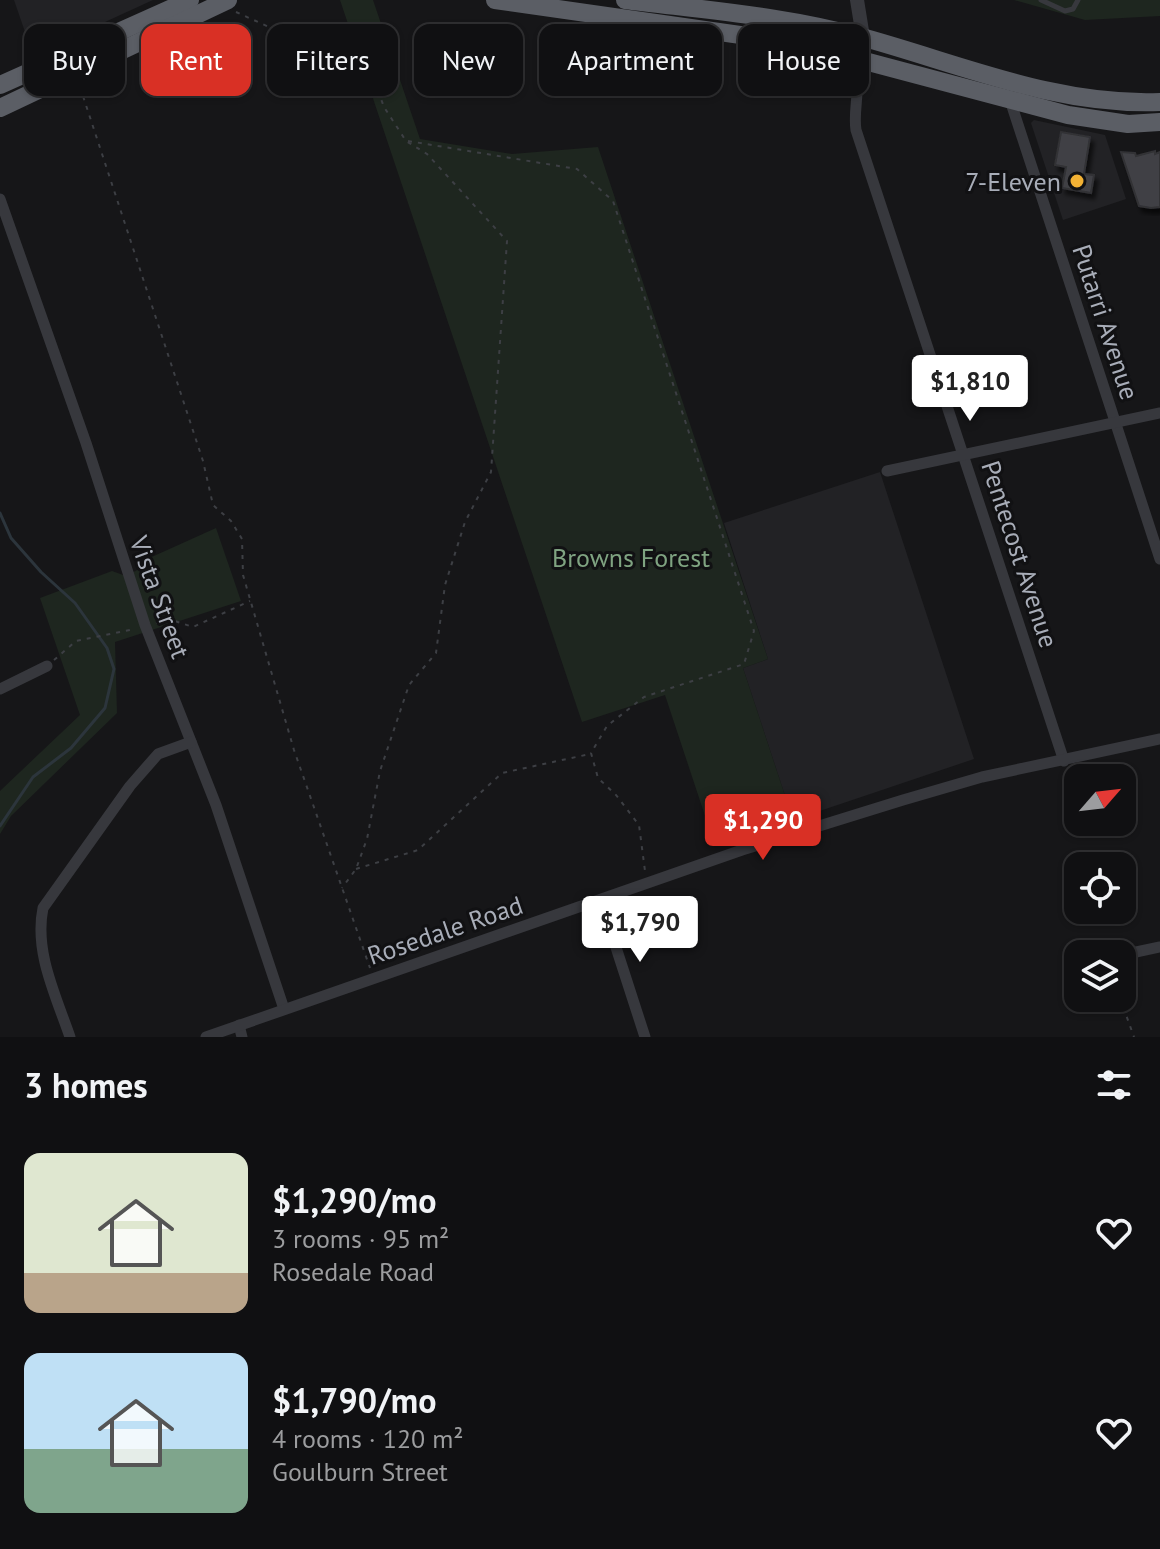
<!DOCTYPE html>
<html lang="en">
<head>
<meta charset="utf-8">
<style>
  :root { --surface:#101012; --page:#1e1e20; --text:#f1f3f6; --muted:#9c9d9f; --line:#303032; --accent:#d93025 }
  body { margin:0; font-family:"PT Sans",sans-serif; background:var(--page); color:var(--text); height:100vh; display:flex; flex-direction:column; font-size:30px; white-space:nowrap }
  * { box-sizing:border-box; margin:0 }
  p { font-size:26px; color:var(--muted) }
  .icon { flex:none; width:44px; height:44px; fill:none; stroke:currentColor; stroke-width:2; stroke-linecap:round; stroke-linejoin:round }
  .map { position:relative; height:1037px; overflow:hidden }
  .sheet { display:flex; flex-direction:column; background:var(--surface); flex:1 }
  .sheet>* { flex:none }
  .guide { position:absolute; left:24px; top:24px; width:1112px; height:72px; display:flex; gap:16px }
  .needle { width:52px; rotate:62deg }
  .fabs { position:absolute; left:1064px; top:764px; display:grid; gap:16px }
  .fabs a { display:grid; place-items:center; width:72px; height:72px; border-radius:16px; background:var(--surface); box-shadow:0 2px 6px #0004,0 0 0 2px var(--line); font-size:40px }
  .price { position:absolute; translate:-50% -68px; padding:0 18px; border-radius:8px; background:#fff; color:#222; font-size:26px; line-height:52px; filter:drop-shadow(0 2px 4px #0008) }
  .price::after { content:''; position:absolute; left:50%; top:48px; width:24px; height:18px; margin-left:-12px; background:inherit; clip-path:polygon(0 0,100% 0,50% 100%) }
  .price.active { background:var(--accent); color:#fff }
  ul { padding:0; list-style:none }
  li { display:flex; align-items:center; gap:24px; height:200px; padding:0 24px }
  li span { display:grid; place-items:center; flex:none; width:224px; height:160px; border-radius:16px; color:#555 }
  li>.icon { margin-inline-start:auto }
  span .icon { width:96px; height:96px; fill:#fffc; stroke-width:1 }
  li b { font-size:34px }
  h2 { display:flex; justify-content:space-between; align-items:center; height:96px; padding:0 24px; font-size:34px }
  .pill { padding:0 28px; border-radius:16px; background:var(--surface); box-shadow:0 2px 6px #0004,0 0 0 2px var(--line); font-size:28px; line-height:72px }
  .pill.active { background:var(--accent); color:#fff }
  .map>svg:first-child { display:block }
  .built { fill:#222225 }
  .green { fill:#1e261f }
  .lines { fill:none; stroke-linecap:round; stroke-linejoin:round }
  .stream { stroke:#2c353c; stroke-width:3 }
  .building { fill:#404145; stroke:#303034; stroke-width:2; filter:url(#shadow) }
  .path { stroke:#3d3f44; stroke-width:2; stroke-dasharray:4 6; stroke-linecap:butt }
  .service { stroke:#37383d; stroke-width:5 }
  .minor { stroke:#37383d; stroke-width:11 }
  .tertiary { stroke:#37383d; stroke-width:14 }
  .trunk { stroke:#5b5e65; stroke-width:18 }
  .poi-dot { fill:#f2b134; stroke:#111113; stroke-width:3 }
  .labels { text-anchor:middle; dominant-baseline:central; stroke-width:6; stroke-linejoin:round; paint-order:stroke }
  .poi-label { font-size:26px; fill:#a8adb8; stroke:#111113; text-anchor:end }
  .street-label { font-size:26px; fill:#a8adb8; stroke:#111113 }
  .park-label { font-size:26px; fill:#7fa381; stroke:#111113 }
</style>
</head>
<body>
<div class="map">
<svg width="1160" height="1037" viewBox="0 0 1160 1037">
  <defs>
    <filter id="shadow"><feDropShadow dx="3.5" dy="5.5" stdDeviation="2" flood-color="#0009"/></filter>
  </defs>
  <rect width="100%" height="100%" fill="#161618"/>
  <!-- built -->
  <g class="built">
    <polygon points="14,0 153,0 33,55"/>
    <polygon points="1034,120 1105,135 1126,199 1063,220 1031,123"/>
    <polygon points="880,472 974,759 793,820 743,668 768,659 724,523"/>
  </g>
  <!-- green -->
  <g class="green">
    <polygon points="340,0 373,0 420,139 512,154 598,147 768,659 743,668 793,820 715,846 665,695 582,722"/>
    <polygon points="1014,0 1160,0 1160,16 1085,20"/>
    <polygon points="216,528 241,601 115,642 117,713 11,816 0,834 0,791 80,715 40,598 112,571 123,575 136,571 145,560"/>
  </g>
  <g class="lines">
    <!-- stream -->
    <polyline class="stream" points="0,513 11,538 41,572 75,603 107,648 114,669 105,708 71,748 33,777 0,826"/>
  </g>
  <!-- building -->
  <g class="building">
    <polygon points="1061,132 1090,137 1084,174 1094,175 1091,193 1062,188 1066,167 1055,165"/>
    <polygon points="1155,151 1155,154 1160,152 1160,207 1151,208 1139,206 1121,152 1135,153 1136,156"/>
  </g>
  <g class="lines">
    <!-- path -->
    <g class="path">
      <polyline points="236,12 302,42 361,60 370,69 384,107 406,141 427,154 507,241 491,472 465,522 445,585 436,653 409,685 380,771 367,839 356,869 342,888"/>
      <polyline points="80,87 203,461 213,505 231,521 242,539 243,575 294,750 370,968"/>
      <polyline points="408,141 577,169 613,201 754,631 744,664 644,697 607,726 591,753 598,778 616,795 639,825 645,871"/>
      <polyline points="156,623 172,620 193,627 250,601"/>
      <polyline points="54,660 76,641 135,629"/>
      <polyline points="356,869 418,850 502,773 590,754"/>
      <polyline points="1120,998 1134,1037"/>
    </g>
    <!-- service -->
    <polyline class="service" points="1041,0 1065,11 1073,9 1078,0"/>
    <!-- minor -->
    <g class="minor">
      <path d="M847,58C866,77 852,106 856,130L1064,761"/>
      <polyline points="1010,100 1160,559"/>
      <polyline points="0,199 86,443 145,625 216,805 284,1009"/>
      <polyline points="887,471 1160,413"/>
      <polyline points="0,689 47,666"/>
      <polyline points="601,901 645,1037"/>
      <polyline points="1122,955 1160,947"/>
      <polyline points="239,1025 242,1037"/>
      <path d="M70,1037C56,996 34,952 43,908L130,786L158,754L191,742"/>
      <polyline points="206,1037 742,850 903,800 982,777 1160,739"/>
    </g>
    <!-- tertiary -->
    <polyline class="tertiary" points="857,0 863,37"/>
    <!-- trunk -->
    <g class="trunk">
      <polyline points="495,0 797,43 1068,115 1128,124 1160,122"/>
      <path d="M625,0C705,10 787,16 865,38C963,65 1056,106 1160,102"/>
      <polyline points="0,85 190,0"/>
      <polyline points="0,108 228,0"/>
    </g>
  </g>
  <!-- markers -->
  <circle class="poi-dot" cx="1077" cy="181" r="8"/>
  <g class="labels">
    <!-- poi labels -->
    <g class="poi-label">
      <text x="1061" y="181">7-Eleven</text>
    </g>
    <!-- street labels -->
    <g class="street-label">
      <text transform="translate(1106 322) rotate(72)">Putarri Avenue</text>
      <text transform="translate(1020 554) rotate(72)">Pentecost Avenue</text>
      <text transform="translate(160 597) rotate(70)">Vista Street</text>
      <text transform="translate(445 930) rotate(-19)">Rosedale Road</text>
    </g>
    <!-- park labels -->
    <g class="park-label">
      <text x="631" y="557">Browns Forest</text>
    </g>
  </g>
</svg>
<div class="fabs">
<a><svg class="needle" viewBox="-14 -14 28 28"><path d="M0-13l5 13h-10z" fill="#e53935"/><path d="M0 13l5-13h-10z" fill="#9c9d9f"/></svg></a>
<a><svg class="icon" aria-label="locate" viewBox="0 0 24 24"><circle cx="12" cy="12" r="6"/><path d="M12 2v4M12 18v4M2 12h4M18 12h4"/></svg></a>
<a><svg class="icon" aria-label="layers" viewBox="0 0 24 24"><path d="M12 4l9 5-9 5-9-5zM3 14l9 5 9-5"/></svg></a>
</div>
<b class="price" style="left:970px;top:423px">$1,810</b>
<b class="price active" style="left:763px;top:862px">$1,290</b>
<b class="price" style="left:640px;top:964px">$1,790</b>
<div class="guide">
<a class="pill">Buy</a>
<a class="pill active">Rent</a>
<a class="pill">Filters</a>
<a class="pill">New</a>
<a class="pill">Apartment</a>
<a class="pill">House</a>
</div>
</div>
<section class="sheet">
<h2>3 homes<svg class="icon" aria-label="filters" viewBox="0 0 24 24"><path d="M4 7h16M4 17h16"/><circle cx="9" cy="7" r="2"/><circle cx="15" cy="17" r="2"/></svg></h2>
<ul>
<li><span style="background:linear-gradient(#dfe7d0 75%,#b9a48a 0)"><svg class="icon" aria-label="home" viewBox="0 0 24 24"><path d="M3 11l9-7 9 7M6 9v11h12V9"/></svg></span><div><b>$1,290/mo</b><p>3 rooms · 95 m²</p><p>Rosedale Road</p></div><svg class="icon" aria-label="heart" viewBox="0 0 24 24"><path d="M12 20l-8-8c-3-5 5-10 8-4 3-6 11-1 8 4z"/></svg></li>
<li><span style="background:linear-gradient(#bfe0f5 60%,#7fa58c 0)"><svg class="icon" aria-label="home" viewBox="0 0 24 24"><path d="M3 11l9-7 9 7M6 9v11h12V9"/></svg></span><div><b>$1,790/mo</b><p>4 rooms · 120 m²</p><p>Goulburn Street</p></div><svg class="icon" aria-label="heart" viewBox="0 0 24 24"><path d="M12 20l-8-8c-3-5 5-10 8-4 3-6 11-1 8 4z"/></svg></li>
</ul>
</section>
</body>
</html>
